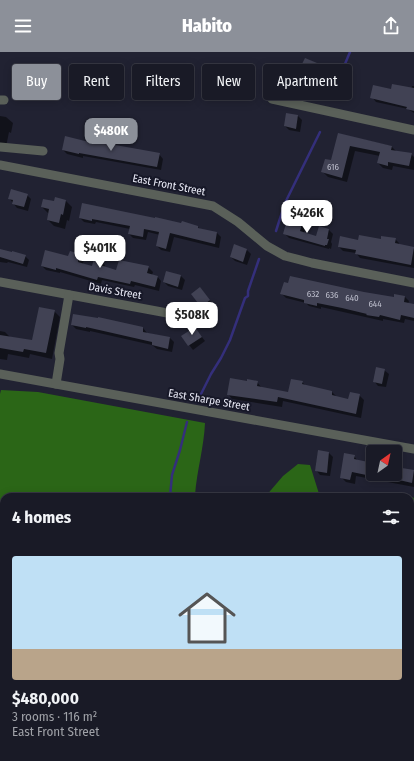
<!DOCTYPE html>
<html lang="en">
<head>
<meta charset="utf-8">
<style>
  :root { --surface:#191a26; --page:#22232e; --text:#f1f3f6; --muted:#9fa1a7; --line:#373843; --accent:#8c9099 }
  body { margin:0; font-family:"Fira Sans Condensed",sans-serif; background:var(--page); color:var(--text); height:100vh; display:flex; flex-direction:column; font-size:15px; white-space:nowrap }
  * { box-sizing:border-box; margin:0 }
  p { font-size:13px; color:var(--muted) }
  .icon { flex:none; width:22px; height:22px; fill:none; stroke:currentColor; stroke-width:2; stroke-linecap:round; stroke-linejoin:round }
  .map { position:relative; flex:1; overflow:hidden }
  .side { position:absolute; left:0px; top:441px; width:414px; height:268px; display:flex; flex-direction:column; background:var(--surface); border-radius:12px 12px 0 0; box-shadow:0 2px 10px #0003,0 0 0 1px var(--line) }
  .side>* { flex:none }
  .banner { position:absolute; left:12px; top:12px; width:390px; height:36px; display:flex; gap:8px }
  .needle { width:26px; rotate:33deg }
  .controls { position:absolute; left:366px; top:393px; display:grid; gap:8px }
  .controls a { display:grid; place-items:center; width:36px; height:36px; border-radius:4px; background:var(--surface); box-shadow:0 2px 10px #0003,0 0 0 1px var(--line); font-size:20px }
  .price { position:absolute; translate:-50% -34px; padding:0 9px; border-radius:8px; background:#fff; color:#222; font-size:13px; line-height:26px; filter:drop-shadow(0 1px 2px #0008) }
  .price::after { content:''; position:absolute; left:50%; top:24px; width:12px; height:9px; margin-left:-6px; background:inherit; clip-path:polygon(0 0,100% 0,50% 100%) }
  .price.on { background:var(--accent); color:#fff }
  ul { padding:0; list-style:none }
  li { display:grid; align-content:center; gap:8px; height:212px; padding:0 12px }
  li span { display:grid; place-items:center; height:124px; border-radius:4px; color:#555 }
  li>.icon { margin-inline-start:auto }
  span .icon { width:72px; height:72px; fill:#fffc; stroke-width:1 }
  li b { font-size:17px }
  h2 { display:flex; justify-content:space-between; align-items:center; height:48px; padding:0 12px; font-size:17px }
  .tag { padding:0 14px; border-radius:4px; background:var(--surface); box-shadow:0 2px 10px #0003,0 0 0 1px var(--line); font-size:14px; line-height:36px }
  .tag.on { background:var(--accent); color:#fff }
  header { display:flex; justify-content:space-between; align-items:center; height:52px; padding:0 12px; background:var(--accent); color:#fff; font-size:18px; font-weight:800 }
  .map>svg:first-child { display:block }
  .forest { fill:#2b6617 }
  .shadow { fill:#0007 }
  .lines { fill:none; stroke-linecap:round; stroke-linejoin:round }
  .stream { stroke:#342f7b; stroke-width:2.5 }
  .building { fill:#414254 }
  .path { stroke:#80818f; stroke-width:1.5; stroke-dasharray:4 2; stroke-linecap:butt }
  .minor { stroke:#5a6059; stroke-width:9 }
  .labels { text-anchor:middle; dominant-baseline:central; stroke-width:4; stroke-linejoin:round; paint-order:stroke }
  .number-label { font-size:9px; fill:#bebfcd }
  .street-label { font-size:11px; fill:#e8e9f5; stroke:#171828 }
</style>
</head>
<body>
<header><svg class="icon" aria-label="menu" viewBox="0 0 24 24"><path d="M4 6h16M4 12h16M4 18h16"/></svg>Habito<svg class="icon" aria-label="share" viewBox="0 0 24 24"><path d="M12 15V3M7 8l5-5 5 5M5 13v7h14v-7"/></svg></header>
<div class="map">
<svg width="414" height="709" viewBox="0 0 414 709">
  <rect width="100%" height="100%" fill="#212232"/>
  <!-- forest -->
  <g class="forest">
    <path d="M1,338L38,340L205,371C204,395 197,418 195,443L246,445H4V507H0V342Z"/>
    <polygon points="298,412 310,413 320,445 265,445 283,424"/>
    <polygon points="409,444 414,446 414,510 410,510 410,445 408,445"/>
  </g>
  <!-- shadow -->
  <g class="shadow">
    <polygon points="305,7 317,12 321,16 313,33 302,28 298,23"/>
    <polygon points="412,34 414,34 414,61 408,57 376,50 372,45 391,38 411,38"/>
    <polygon points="287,62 298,64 302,68 300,80 289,78 285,74"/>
    <polygon points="0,64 6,65 13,71 11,81 9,80 6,95 0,97"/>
    <polygon points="339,82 391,94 397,100 411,102 414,105 414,118 393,114 392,118 383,116 378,111 380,104 355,99 347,130 328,125 323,120 332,110"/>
    <polygon points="94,92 159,102 163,107 161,118 83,104 83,106 67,102 63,98"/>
    <polygon points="27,143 31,147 28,159 17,156 9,146"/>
    <polygon points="66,149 72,155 69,169 67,168 65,177 54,174 48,168 49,162 42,155 55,150"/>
    <polygon points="80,166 198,175 200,177 217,181 221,185 219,196 174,185 170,200 161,198 157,194 160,183 148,180 146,188 133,186 129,182 130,177 96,170 95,172 84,170"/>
    <polygon points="301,173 305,177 304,181 317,185 319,176 329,178 333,182 331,190 332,192 331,197 329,196 329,197 289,186 285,182"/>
    <polygon points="395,187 399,191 399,193 414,197 414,216 360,206 356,201 343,199 339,195 359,189"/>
    <polygon points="247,198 251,202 247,213 235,209 231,205"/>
    <polygon points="0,199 25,204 29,208 27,215 8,210 7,211 0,210"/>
    <polygon points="70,200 80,203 84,207 83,212 93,215 100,209 105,213 104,216 117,219 148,215 153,220 152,223 157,224 161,229 159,239 135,233 134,235 102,228 101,232 60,220 60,221 46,218 42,214 69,205"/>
    <polygon points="181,224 185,228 182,238 168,234 164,230"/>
    <polygon points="200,236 213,253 205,259 201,255"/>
    <polygon points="364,241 394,246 405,245 409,249 408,252 414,253 414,269 405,267 404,271 383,267 383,269 321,255 321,257 309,254 306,251 286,246 282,242"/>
    <polygon points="54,259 60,265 52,307 30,302 29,306 8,302 7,308 0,307 0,279 5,280 11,286 33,289"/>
    <polygon points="72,273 143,276 147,281 170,286 174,290 172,300 157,297 152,293 90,279 90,280 76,277"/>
    <polygon points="195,276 205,289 193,298 183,285"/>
    <polygon points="384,318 389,322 386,335 378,334 374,329"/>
    <polygon points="247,330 257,330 262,336 289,341 302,330 306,334 332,340 337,345 349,348 359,343 364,348 361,366 283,349 282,355 232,347 228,342"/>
    <polygon points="319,400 329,401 333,405 330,424 320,423 316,418"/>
    <polygon points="354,404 358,409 373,412 373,422 395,422 395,415 414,419 414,435 356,424 355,432 346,430 341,425"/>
  </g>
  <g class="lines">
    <!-- stream -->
    <g class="stream">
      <polyline points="339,33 342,19 350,0"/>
      <polyline points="276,179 285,151 320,80"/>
      <polyline points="197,350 211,322 221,306 230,288 245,246 248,244 248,239 259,207"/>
      <polyline points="170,445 172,423 180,398 187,370"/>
    </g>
  </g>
  <!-- building -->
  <g class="building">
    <polygon points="305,6 317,11 309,29 296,24"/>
    <polygon points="392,32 414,36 414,59 406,57 407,55 370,46 373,33 391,37"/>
    <polygon points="286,61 298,63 296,77 284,74"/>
    <polygon points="338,81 392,94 391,98 412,101 409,114 388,110 388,114 377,111 380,100 350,94 342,126 321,120 325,107 331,108"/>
    <polygon points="65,84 93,91 93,89 160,101 157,115 79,101 79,102 62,98"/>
    <polygon points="11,137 28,142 24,155 12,152 13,148 8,147"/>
    <polygon points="55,145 66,148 63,163 61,162 59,171 47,168 49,157 41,155 43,147 54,149"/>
    <polygon points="82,151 155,166 155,165 181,171 182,169 198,174 198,176 217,180 215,192 170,181 166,197 156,194 159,180 144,177 143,185 128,182 130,174 92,167 92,169 79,166"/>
    <polygon points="287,168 302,172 300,179 316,184 319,174 329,177 327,187 329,187 327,193 325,193 325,194 283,182"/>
    <polygon points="359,183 381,187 381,184 396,186 395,191 414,195 411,213 355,202 356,198 338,195 340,184 358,188"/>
    <polygon points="234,192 247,197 243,210 230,205"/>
    <polygon points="0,197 12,200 12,199 26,203 23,212 0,205"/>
    <polygon points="45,198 68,204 70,199 80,202 78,210 92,214 94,206 101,208 100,213 116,218 119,208 149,214 147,221 158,224 155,235 131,229 130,232 98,225 97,228 56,216 56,218 41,214"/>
    <polygon points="166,219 181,223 178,235 163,230"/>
    <polygon points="290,224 364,240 394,245 394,242 405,244 404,250 414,252 414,266 401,263 400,268 380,263 379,265 366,263 367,262 342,256 317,251 317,254 304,251 304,248 280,242 284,230 288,231"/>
    <polygon points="200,235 210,248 201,255 191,242"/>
    <polygon points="39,255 55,258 46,301 24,297 23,300 0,296 0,283 32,288"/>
    <polygon points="73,262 98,266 98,265 143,275 143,280 170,285 168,297 152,293 152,290 86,275 86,276 71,273"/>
    <polygon points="195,275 202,285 188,294 181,284"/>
    <polygon points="376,315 385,317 382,332 373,330"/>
    <polygon points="230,326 247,329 247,327 258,329 257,334 288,340 291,327 303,329 302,332 332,339 332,343 348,347 350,340 360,342 356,362 278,345 277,350 227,343"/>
    <polygon points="318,398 329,400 327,421 315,419"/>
    <polygon points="344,401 355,403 354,407 373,411 373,423 371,424 352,420 350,428 340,426"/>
    <polygon points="402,416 414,418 412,431 386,425 386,422 401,422"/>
  </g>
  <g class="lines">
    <!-- path -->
    <g class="path">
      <polyline points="0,515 4,515"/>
      <polyline points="410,516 414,516"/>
    </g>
    <!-- minor -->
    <g class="minor">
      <polyline points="272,47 414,78"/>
      <polyline points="0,48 4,48"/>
      <polyline points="0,95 43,99"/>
      <polyline points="0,113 213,154 238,170 267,194 285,204 312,211 414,231"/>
      <polyline points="0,230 178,263"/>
      <polyline points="0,322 414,397"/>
      <polyline points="56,332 60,307 59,301 69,243"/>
      <polyline points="0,621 4,622"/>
      <polyline points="163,705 168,709"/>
      <polyline points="359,705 374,709"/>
    </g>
  </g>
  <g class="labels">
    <!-- number labels -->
    <g class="number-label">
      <text x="333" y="115">616</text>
      <text x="313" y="242">632</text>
      <text x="332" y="243">636</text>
      <text x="352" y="246">640</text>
      <text x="375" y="252">644</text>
    </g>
    <!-- street labels -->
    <g class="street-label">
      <text transform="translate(169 133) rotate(11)">East Front Street</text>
      <text transform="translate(115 239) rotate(10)">Davis Street</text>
      <text transform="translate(209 348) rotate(10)">East Sharpe Street</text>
    </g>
  </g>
</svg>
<div class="controls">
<a><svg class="needle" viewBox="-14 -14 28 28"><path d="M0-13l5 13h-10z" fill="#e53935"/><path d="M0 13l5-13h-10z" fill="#9fa1a7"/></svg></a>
</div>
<b class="price on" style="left:111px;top:100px">$480K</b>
<b class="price" style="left:307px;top:182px">$426K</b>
<b class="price" style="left:100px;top:217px">$401K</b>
<b class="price" style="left:192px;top:284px">$508K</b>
<div class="banner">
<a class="tag on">Buy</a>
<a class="tag">Rent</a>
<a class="tag">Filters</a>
<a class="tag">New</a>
<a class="tag">Apartment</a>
</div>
<section class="side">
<h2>4 homes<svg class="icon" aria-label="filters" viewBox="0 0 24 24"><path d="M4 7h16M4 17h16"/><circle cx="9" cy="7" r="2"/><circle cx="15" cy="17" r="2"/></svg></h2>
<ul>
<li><span style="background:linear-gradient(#bfe0f5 75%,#b9a48a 0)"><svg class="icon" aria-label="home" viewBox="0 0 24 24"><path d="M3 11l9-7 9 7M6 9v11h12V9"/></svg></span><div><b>$480,000</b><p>3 rooms · 116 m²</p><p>East Front Street</p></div></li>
</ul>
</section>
</div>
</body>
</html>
